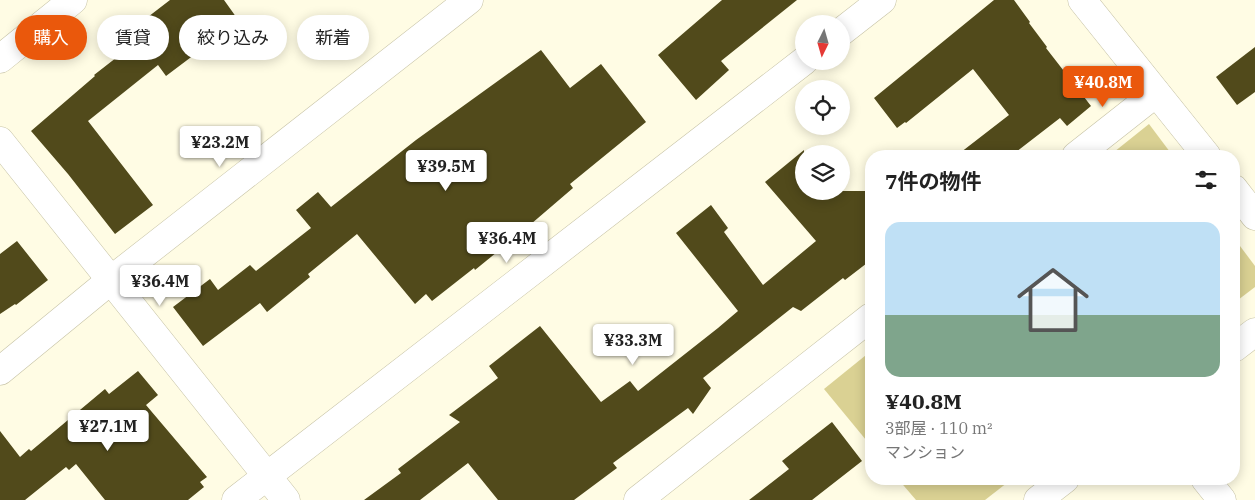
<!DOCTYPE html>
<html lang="ja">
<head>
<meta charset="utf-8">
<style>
  :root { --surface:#fff; --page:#f2f2f2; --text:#222; --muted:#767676; --accent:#ea580c }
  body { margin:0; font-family:"IBM Plex Serif","Noto Sans JP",serif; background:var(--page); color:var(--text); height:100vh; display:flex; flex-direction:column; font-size:19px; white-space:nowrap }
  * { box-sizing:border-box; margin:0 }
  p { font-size:16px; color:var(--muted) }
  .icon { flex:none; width:28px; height:28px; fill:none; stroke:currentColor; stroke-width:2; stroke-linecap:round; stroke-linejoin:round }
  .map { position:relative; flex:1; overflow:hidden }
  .drawer { position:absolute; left:865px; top:150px; width:375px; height:335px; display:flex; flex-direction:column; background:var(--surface); border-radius:20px; box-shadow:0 2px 12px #0003 }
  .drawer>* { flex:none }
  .guide { position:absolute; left:15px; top:15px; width:475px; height:45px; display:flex; gap:10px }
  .needle { width:32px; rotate:185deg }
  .controls { position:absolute; left:795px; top:15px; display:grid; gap:10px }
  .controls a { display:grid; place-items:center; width:55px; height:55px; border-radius:50%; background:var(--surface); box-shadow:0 2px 12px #0003; font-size:25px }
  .price { position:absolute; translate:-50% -42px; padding:0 11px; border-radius:5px; background:#fff; color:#222; font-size:16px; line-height:32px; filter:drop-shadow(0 1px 2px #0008) }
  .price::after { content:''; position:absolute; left:50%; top:30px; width:15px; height:11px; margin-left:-8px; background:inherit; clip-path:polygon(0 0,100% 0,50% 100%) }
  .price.current { background:var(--accent); color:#fff }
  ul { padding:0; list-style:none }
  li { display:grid; align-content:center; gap:10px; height:265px; padding:0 20px }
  li span { display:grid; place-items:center; height:155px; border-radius:15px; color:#555 }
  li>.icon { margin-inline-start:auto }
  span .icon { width:90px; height:90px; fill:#fffc; stroke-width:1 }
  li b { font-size:21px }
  h2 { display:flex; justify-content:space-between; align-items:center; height:60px; padding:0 20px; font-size:21px }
  .pill { padding:0 18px; border-radius:22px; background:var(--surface); box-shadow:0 2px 12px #0003; font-size:18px; line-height:45px }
  .pill.current { background:var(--accent); color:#fff }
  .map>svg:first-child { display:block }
  .green { fill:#dad193 }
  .building { fill:#514a1b }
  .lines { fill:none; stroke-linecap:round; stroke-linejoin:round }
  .street-casing { stroke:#c6c2a5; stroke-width:29 }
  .street { stroke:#fff; stroke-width:28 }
</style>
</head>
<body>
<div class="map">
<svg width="1255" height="500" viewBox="0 0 1255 500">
  <rect width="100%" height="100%" fill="#fffce4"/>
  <!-- green -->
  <g class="green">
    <polygon points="1149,124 1173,156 1109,156"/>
    <polygon points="1234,238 1255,266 1255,287 1234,303"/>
    <polygon points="871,351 871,446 824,389"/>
    <polygon points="898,479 1012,479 985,500 916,500"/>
  </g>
  <!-- building -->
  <g class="building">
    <polygon points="170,0 224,0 239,21 166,76 158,65 88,121 153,205 115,234 68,174 31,131 95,76 94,75 139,40 131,30"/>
    <polygon points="722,0 797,0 721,61 729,70 696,100 658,55"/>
    <polygon points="994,0 1014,0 1030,22 1029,23 1047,47 1046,48 1091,106 1067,126 1060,118 1011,156 956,156 1009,115 973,69 906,123 905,122 897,128 874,98"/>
    <polygon points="1255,47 1255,92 1237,105 1216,77"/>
    <polygon points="541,50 570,88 601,64 646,122 570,184 573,188 524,230 475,270 474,268 432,301 426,294 415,304 357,234 308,274 310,277 267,312 260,303 203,346 173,307 210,279 218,290 250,265 256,271 311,228 296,210 318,192 331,207 416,140"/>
    <polygon points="804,150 804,191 871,191 871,260 845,280 843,278 801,311 793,307 703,378 711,388 693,414 688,408 613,463 617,468 574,500 498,500 468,463 420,500 364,500 401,473 398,469 460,422 449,415 498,378 489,366 540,326 601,402 630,381 638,391 718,328 738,311 676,233 711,205 728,228 724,232 763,285 816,241 765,182"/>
    <polygon points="17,241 48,280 16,305 15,304 0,314 0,254"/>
    <polygon points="138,371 158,395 146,405 207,477 200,482 204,487 188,500 105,500 76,464 69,470 66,467 25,500 0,500 0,431 20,457 29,449 31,451 105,389 109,394"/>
    <polygon points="832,422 862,461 812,500 749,500 789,469 782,461"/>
  </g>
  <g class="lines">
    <defs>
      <g id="street">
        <polyline points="1082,0 1207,156"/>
        <polyline points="841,32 882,0"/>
        <polyline points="0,59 73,0"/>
        <polyline points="0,141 286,500"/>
        <polyline points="1076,156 1156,93"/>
        <polyline points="1234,189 1255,216"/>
        <polyline points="1234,348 1255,332"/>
        <polyline points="0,371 111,280 469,0"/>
        <polyline points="1205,479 1222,500"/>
        <polyline points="236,500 804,61"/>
        <polyline points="638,500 871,317"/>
        <polyline points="1038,500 1065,479"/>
      </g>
    </defs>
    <!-- street casing -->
    <use href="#street" class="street-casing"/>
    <!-- street -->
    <use href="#street" class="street"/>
  </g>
</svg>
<div class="controls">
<a><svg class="needle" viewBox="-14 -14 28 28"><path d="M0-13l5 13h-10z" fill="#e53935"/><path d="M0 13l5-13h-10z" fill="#767676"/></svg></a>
<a><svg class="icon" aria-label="locate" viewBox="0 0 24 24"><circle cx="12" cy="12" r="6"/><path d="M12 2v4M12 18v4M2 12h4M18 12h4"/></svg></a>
<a><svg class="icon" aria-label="layers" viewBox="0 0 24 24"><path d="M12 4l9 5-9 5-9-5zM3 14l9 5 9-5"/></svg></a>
</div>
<b class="price current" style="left:1103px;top:108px">¥40.8M</b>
<b class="price" style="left:220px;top:168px">¥23.2M</b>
<b class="price" style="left:446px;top:192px">¥39.5M</b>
<b class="price" style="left:507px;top:264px">¥36.4M</b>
<b class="price" style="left:160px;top:307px">¥36.4M</b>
<b class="price" style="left:633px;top:366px">¥33.3M</b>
<b class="price" style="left:108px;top:452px">¥27.1M</b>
<div class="guide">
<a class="pill current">購入</a>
<a class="pill">賃貸</a>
<a class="pill">絞り込み</a>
<a class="pill">新着</a>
</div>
<section class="drawer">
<h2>7件の物件<svg class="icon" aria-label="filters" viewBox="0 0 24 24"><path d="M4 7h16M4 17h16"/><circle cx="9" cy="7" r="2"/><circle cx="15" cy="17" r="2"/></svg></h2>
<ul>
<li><span style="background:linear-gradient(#bfe0f5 60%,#7fa58c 0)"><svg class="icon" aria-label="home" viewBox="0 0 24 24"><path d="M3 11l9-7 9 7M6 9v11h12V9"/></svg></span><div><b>¥40.8M</b><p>3部屋 · 110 m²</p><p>マンション</p></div></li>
</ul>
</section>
</div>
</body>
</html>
